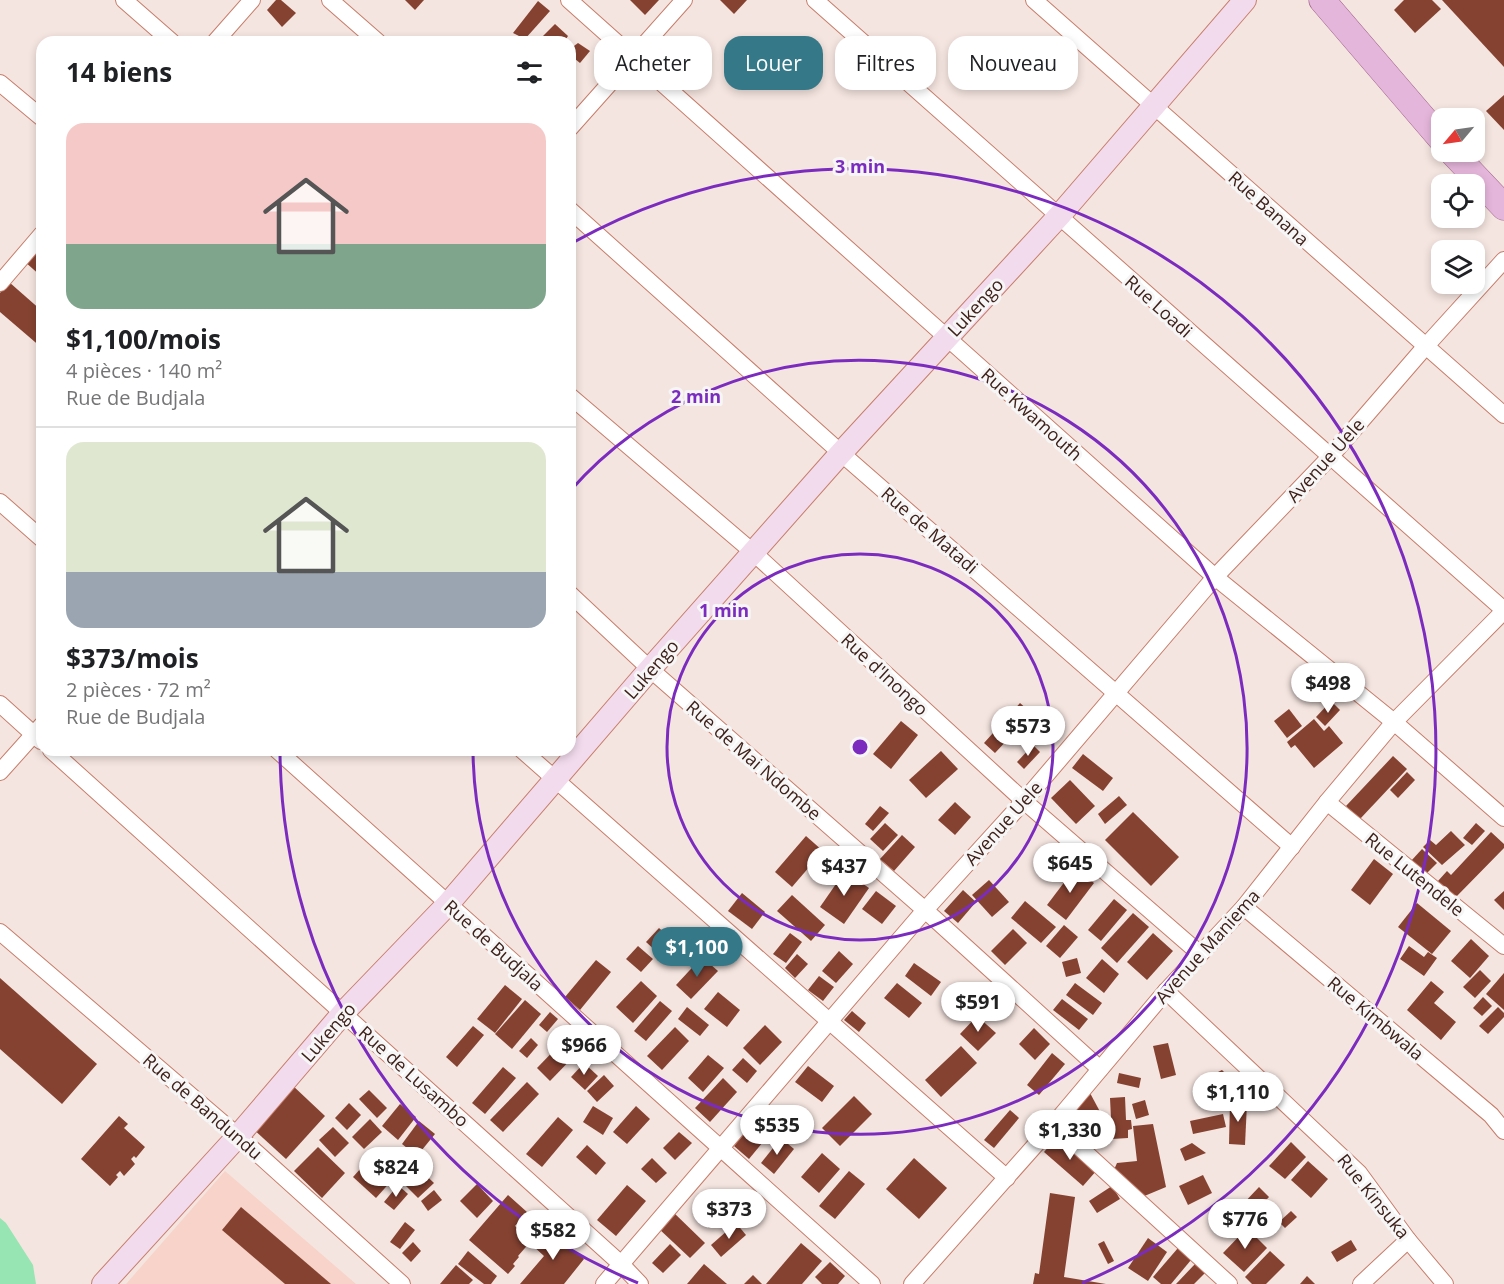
<!DOCTYPE html>
<html lang="fr">
<head>
<meta charset="utf-8">
<style>
  :root { --surface:#fff; --page:#f6f6f6; --text:#202124; --muted:#757577; --line:#e0e0e0; --accent:#357989 }
  body { margin:0; font-family:"Open Sans",sans-serif; background:var(--page); color:var(--text); height:100vh; display:flex; flex-direction:column; font-size:22px; white-space:nowrap }
  * { box-sizing:border-box; margin:0 }
  p { font-size:20px; color:var(--muted) }
  .icon { flex:none; width:33px; height:33px; fill:none; stroke:currentColor; stroke-width:2; stroke-linecap:round; stroke-linejoin:round }
  .map { position:relative; flex:1; overflow:hidden }
  .side { position:absolute; left:36px; top:36px; width:540px; height:720px; display:flex; flex-direction:column; background:var(--surface); border-radius:18px; box-shadow:0 3px 9px #0003 }
  .side>* { flex:none }
  .guide { position:absolute; left:594px; top:36px; width:570px; height:54px; display:flex; gap:12px }
  .needle { width:39px; rotate:241deg }
  .fabs { position:absolute; left:1431px; top:108px; display:grid; gap:12px }
  .fabs a { display:grid; place-items:center; width:54px; height:54px; border-radius:12px; background:var(--surface); box-shadow:0 3px 9px #0003; font-size:30px }
  .price { position:absolute; translate:-50% -51px; padding:0 14px; border-radius:21px; background:#fff; color:#222; font-size:20px; line-height:39px; filter:drop-shadow(0 2px 3px #0008) }
  .price::after { content:''; position:absolute; left:50%; top:36px; width:18px; height:14px; margin-left:-9px; background:inherit; clip-path:polygon(0 0,100% 0,50% 100%) }
  .price.current { background:var(--accent); color:#fff }
  ul { padding:0; list-style:none }
  li { display:grid; align-content:center; gap:12px; height:318px; padding:0 30px }
  li+li { border-top:2px solid var(--line) }
  li span { display:grid; place-items:center; height:186px; border-radius:18px; color:#555 }
  li>.icon { margin-inline-start:auto }
  span .icon { width:108px; height:108px; fill:#fffc; stroke-width:1 }
  li b { font-size:26px }
  h2 { display:flex; justify-content:space-between; align-items:center; height:72px; padding:0 30px; font-size:26px }
  .pill { padding:0 21px; border-radius:18px; background:var(--surface); box-shadow:0 3px 9px #0003; font-size:21px; line-height:54px }
  .pill.current { background:var(--accent); color:#fff }
  .map>svg:first-child { display:block }
  .built { fill:#f7d3c9 }
  .green { fill:#97e5b3 }
  .building { fill:#854231 }
  .lines { fill:none; stroke-linecap:round; stroke-linejoin:round }
  .street-casing { stroke:#c77d6a; stroke-width:18 }
  .secondary-casing { stroke:#c77d6a; stroke-width:24 }
  .primary-casing { stroke:#a06388; stroke-width:27 }
  .street { stroke:#fff; stroke-width:16 }
  .secondary { stroke:#f2dbed; stroke-width:22 }
  .primary { stroke:#e5b6db; stroke-width:26 }
  .ring { fill:none; stroke:#7b2cbf; stroke-width:3 }
  .labels { text-anchor:middle; dominant-baseline:central; stroke-width:6; stroke-linejoin:round; paint-order:stroke }
  .street-label { font-size:18px; fill:#3f211a; stroke:#f6f6f6 }
  .centre { fill:#7b2cbf; stroke:#f6f6f6; stroke-width:3 }
  .ring-label { font-size:18px; text-anchor:middle; font-weight:bold; fill:#7b2cbf; stroke:#f6f6f6; stroke-width:6; stroke-linejoin:round; paint-order:stroke }
</style>
</head>
<body>
<div class="map">
<svg width="1504" height="1284" viewBox="0 0 1504 1284">
  <rect width="100%" height="100%" fill="#f5e5e0"/>
  <!-- built -->
  <polygon class="built" points="225,1171 356,1284 126,1284"/>
  <!-- green -->
  <polygon class="green" points="0,1218 6,1223 33,1265 36,1284 0,1284"/>
  <!-- building -->
  <g class="building">
    <polygon points="276,0 281,0 296,13 282,27 267,10"/>
    <polygon points="405,0 424,0 415,10"/>
    <polygon points="630,0 659,0 645,15"/>
    <polygon points="720,0 747,0 734,14"/>
    <polygon points="1404,0 1432,0 1441,9 1415,33 1394,10"/>
    <polygon points="1442,0 1504,0 1504,67"/>
    <polygon points="538,1 550,11 525,39 513,33"/>
    <polygon points="555,24 568,36 564,42 537,42"/>
    <polygon points="578,43 590,51 580,63 570,55 570,49"/>
    <polygon points="1504,95 1504,130 1486,111"/>
    <polygon points="42,239 42,277 24,261"/>
    <polygon points="9,282 42,311 42,348 0,312 0,293"/>
    <polygon points="1331,701 1340,710 1325,726 1316,717"/>
    <polygon points="1020,703 1040,721 1032,730 1024,722 995,753 984,743"/>
    <polygon points="1289,709 1302,726 1287,738 1274,721"/>
    <polygon points="1314,719 1324,731 1329,726 1343,743 1314,768 1295,745 1291,748 1287,742"/>
    <polygon points="901,721 918,735 891,769 873,754"/>
    <polygon points="1033,745 1040,752 1024,769 1017,762"/>
    <polygon points="941,751 958,769 926,798 909,780"/>
    <polygon points="1083,754 1113,778 1103,791 1072,768"/>
    <polygon points="1393,756 1407,769 1360,819 1346,806"/>
    <polygon points="1407,772 1415,780 1398,798 1390,790"/>
    <polygon points="1070,780 1095,806 1076,824 1051,798"/>
    <polygon points="1119,796 1127,805 1105,824 1098,814"/>
    <polygon points="955,802 971,817 955,835 938,820"/>
    <polygon points="880,806 889,813 873,831 865,824"/>
    <polygon points="1133,812 1179,857 1151,886 1105,840"/>
    <polygon points="885,823 898,835 883,851 870,839"/>
    <polygon points="1476,823 1485,831 1472,845 1463,838"/>
    <polygon points="1451,831 1465,845 1442,865 1423,847 1430,840 1436,845"/>
    <polygon points="1491,832 1504,844 1504,848 1456,897 1438,881 1447,871 1451,875"/>
    <polygon points="902,835 915,847 894,871 880,859"/>
    <polygon points="806,836 823,851 792,887 775,872"/>
    <polygon points="1422,849 1437,863 1426,874 1411,861"/>
    <polygon points="1374,859 1393,874 1370,905 1351,890"/>
    <polygon points="1075,868 1094,883 1066,920 1047,905"/>
    <polygon points="845,871 869,888 844,924 820,907"/>
    <polygon points="989,880 1009,902 992,917 972,895"/>
    <polygon points="963,890 976,902 958,923 944,911"/>
    <polygon points="876,891 896,906 882,924 862,909"/>
    <polygon points="1504,891 1504,910 1494,900"/>
    <polygon points="742,893 765,912 752,929 728,911"/>
    <polygon points="792,895 825,925 811,941 777,911"/>
    <polygon points="1114,899 1127,910 1101,941 1088,930"/>
    <polygon points="1025,901 1056,927 1041,943 1011,918"/>
    <polygon points="1417,903 1451,931 1432,954 1398,927"/>
    <polygon points="1133,913 1149,927 1117,963 1101,948"/>
    <polygon points="1064,925 1078,937 1060,958 1046,946"/>
    <polygon points="659,928 670,938 657,952 646,942"/>
    <polygon points="1013,929 1027,943 1005,965 991,951"/>
    <polygon points="790,933 802,942 786,963 773,954"/>
    <polygon points="1153,933 1173,951 1147,980 1127,962"/>
    <polygon points="1471,939 1489,956 1470,978 1451,961"/>
    <polygon points="638,946 653,959 641,972 626,959"/>
    <polygon points="1409,946 1424,957 1428,952 1437,958 1424,976 1400,959"/>
    <polygon points="839,951 853,964 836,983 822,971"/>
    <polygon points="797,954 808,964 795,978 785,968"/>
    <polygon points="702,957 718,971 691,999 676,985"/>
    <polygon points="1077,958 1081,973 1066,977 1062,962"/>
    <polygon points="1102,959 1119,974 1104,993 1086,978"/>
    <polygon points="596,960 611,972 580,1010 565,997"/>
    <polygon points="914,963 941,982 931,996 905,976"/>
    <polygon points="1480,970 1491,981 1475,998 1463,987"/>
    <polygon points="1504,973 1504,1010 1486,994"/>
    <polygon points="819,976 834,987 823,1001 808,990"/>
    <polygon points="0,978 97,1064 62,1104 0,1049"/>
    <polygon points="641,981 657,996 633,1023 616,1007"/>
    <polygon points="1431,981 1444,992 1434,1003 1456,1022 1441,1040 1407,1010"/>
    <polygon points="897,983 922,1003 909,1018 884,998"/>
    <polygon points="1075,983 1102,1003 1093,1015 1066,995"/>
    <polygon points="505,985 522,999 495,1033 477,1019"/>
    <polygon points="718,992 740,1010 727,1027 704,1009"/>
    <polygon points="1483,997 1492,1006 1482,1016 1473,1008"/>
    <polygon points="1062,999 1088,1019 1079,1030 1053,1010"/>
    <polygon points="525,1000 541,1014 512,1049 495,1034"/>
    <polygon points="660,1001 672,1011 646,1041 634,1031"/>
    <polygon points="687,1007 709,1025 700,1036 678,1019"/>
    <polygon points="1498,1007 1504,1013 1504,1017 1488,1034 1479,1026"/>
    <polygon points="852,1011 866,1023 859,1032 844,1020"/>
    <polygon points="550,1012 558,1019 547,1032 539,1025"/>
    <polygon points="977,1016 996,1033 978,1051 960,1034"/>
    <polygon points="765,1025 782,1042 760,1065 743,1048"/>
    <polygon points="473,1026 484,1035 457,1067 446,1057"/>
    <polygon points="675,1027 689,1041 662,1070 647,1056"/>
    <polygon points="1034,1028 1050,1044 1035,1060 1019,1044"/>
    <polygon points="531,1038 538,1045 527,1058 519,1051"/>
    <polygon points="566,1038 579,1051 550,1081 537,1068"/>
    <polygon points="1168,1043 1176,1075 1161,1079 1153,1046"/>
    <polygon points="961,1046 977,1063 941,1097 925,1080"/>
    <polygon points="1052,1053 1065,1064 1039,1095 1027,1085"/>
    <polygon points="708,1055 724,1068 703,1092 688,1078"/>
    <polygon points="743,1058 757,1071 747,1083 732,1070"/>
    <polygon points="584,1063 598,1076 585,1090 571,1077"/>
    <polygon points="808,1066 834,1086 822,1102 795,1082"/>
    <polygon points="503,1067 516,1078 485,1114 472,1103"/>
    <polygon points="1222,1070 1230,1078 1218,1085 1212,1075"/>
    <polygon points="1119,1073 1141,1078 1139,1088 1117,1083"/>
    <polygon points="604,1075 614,1086 597,1102 587,1091"/>
    <polygon points="723,1078 737,1092 710,1122 695,1108"/>
    <polygon points="527,1082 539,1094 503,1132 490,1120"/>
    <polygon points="291,1084 325,1116 286,1159 251,1127"/>
    <polygon points="369,1090 387,1108 377,1118 359,1099"/>
    <polygon points="1090,1093 1105,1121 1074,1130 1067,1118"/>
    <polygon points="854,1096 872,1114 840,1146 822,1128"/>
    <polygon points="1125,1097 1126,1120 1131,1120 1132,1129 1128,1130 1128,1138 1112,1139 1110,1098"/>
    <polygon points="1145,1100 1149,1115 1136,1119 1132,1104"/>
    <polygon points="1230,1102 1247,1103 1245,1145 1229,1144"/>
    <polygon points="349,1103 361,1115 347,1130 335,1118"/>
    <polygon points="400,1104 416,1117 398,1140 382,1126"/>
    <polygon points="593,1106 613,1118 603,1135 583,1122"/>
    <polygon points="636,1106 650,1119 627,1144 613,1132"/>
    <polygon points="779,1109 800,1129 791,1140 770,1120"/>
    <polygon points="1010,1110 1019,1118 994,1148 984,1140"/>
    <polygon points="1223,1114 1226,1127 1193,1134 1190,1121"/>
    <polygon points="119,1116 128,1124 124,1128 145,1147 136,1158 134,1156 131,1159 135,1164 124,1176 120,1171 116,1175 118,1177 110,1186 81,1159"/>
    <polygon points="558,1117 573,1130 542,1167 526,1154"/>
    <polygon points="757,1118 772,1131 749,1159 734,1146"/>
    <polygon points="370,1119 382,1132 364,1149 352,1137"/>
    <polygon points="419,1121 435,1134 417,1156 402,1144"/>
    <polygon points="1153,1124 1166,1187 1142,1197 1113,1172 1117,1163 1137,1161 1133,1126"/>
    <polygon points="333,1127 349,1143 335,1157 319,1140"/>
    <polygon points="679,1132 692,1143 675,1160 663,1148"/>
    <polygon points="1058,1136 1097,1170 1083,1186 1044,1152"/>
    <polygon points="781,1138 794,1149 774,1174 761,1163"/>
    <polygon points="1291,1142 1306,1157 1285,1179 1269,1166"/>
    <polygon points="1192,1143 1206,1153 1185,1161 1180,1149"/>
    <polygon points="587,1145 606,1163 596,1175 576,1157"/>
    <polygon points="318,1147 345,1173 322,1198 294,1171"/>
    <polygon points="822,1153 840,1169 819,1193 801,1177"/>
    <polygon points="370,1158 393,1179 376,1198 353,1177"/>
    <polygon points="652,1158 667,1173 656,1183 641,1169"/>
    <polygon points="914,1158 947,1188 919,1219 886,1189"/>
    <polygon points="1308,1161 1328,1179 1311,1198 1291,1180"/>
    <polygon points="418,1168 434,1183 418,1198 403,1183"/>
    <polygon points="849,1171 865,1184 835,1219 819,1206"/>
    <polygon points="1203,1175 1212,1193 1188,1205 1179,1186"/>
    <polygon points="477,1184 493,1201 477,1218 460,1201"/>
    <polygon points="398,1185 408,1194 394,1210 384,1202"/>
    <polygon points="627,1185 646,1201 616,1236 597,1220"/>
    <polygon points="1112,1186 1120,1199 1097,1213 1089,1201"/>
    <polygon points="1259,1187 1269,1197 1252,1215 1242,1205"/>
    <polygon points="434,1190 442,1200 428,1211 421,1201"/>
    <polygon points="714,1190 730,1204 709,1228 693,1214"/>
    <polygon points="1050,1193 1075,1197 1064,1277 1106,1284 1033,1284 1035,1273 1039,1274"/>
    <polygon points="508,1195 527,1212 515,1226 532,1240 518,1256 519,1257 513,1264 515,1266 508,1274 469,1240"/>
    <polygon points="241,1207 331,1284 285,1284 222,1230"/>
    <polygon points="1222,1208 1234,1218 1224,1232 1211,1221"/>
    <polygon points="672,1211 705,1243 690,1258 657,1227"/>
    <polygon points="1291,1211 1297,1217 1285,1228 1279,1222"/>
    <polygon points="405,1222 415,1230 400,1249 390,1242"/>
    <polygon points="736,1223 746,1235 721,1257 711,1245"/>
    <polygon points="546,1227 584,1259 564,1284 520,1284 544,1256 531,1244"/>
    <polygon points="1247,1228 1267,1248 1244,1272 1223,1253"/>
    <polygon points="1148,1238 1167,1252 1148,1281 1128,1268"/>
    <polygon points="1351,1240 1357,1250 1337,1262 1331,1252"/>
    <polygon points="1104,1241 1114,1261 1108,1264 1098,1244"/>
    <polygon points="413,1242 421,1251 411,1262 402,1253"/>
    <polygon points="801,1243 822,1261 802,1284 766,1284"/>
    <polygon points="670,1244 681,1255 663,1273 652,1263"/>
    <polygon points="1178,1248 1191,1260 1171,1284 1161,1284 1153,1277"/>
    <polygon points="468,1251 497,1276 491,1284 484,1284 458,1264"/>
    <polygon points="1270,1251 1285,1265 1266,1284 1252,1284 1245,1277"/>
    <polygon points="830,1262 845,1276 838,1284 822,1284 815,1277"/>
    <polygon points="704,1264 727,1284 687,1284"/>
    <polygon points="1195,1264 1205,1273 1194,1284 1176,1284"/>
    <polygon points="456,1265 473,1280 469,1284 440,1284"/>
    <polygon points="753,1275 762,1284 744,1284"/>
    <polygon points="1307,1276 1315,1284 1300,1284"/>
  </g>
  <g class="lines">
    <defs>
      <g id="street">
        <polyline points="124,0 172,42"/>
        <polyline points="330,0 378,42"/>
        <polyline points="569,0 1215,577 1394,722 1504,818"/>
        <polyline points="815,0 1504,610"/>
        <polyline points="1034,0 1504,415"/>
        <polyline points="215,42 252,0"/>
        <polyline points="0,83 42,118"/>
        <polyline points="570,128 684,0"/>
        <polyline points="570,210 841,453 1292,847"/>
        <polyline points="0,283 42,234"/>
        <polyline points="570,396 754,553 1024,801 1199,953"/>
        <polyline points="0,502 42,539"/>
        <polyline points="570,594 650,669 925,910 1100,1069"/>
        <polyline points="0,704 41,741"/>
        <polyline points="51,750 621,1264 640,1284"/>
        <polyline points="277,750 872,1284"/>
        <polyline points="522,750 1007,1178"/>
        <polyline points="0,772 42,725"/>
        <polyline points="1327,802 1504,946"/>
        <polyline points="1244,907 1491,1115 1504,1131"/>
        <polyline points="0,932 238,1136 402,1284"/>
        <polyline points="1166,991 1359,1173 1408,1240 1445,1284"/>
        <polyline points="1054,1124 1229,1284"/>
        <polyline points="604,1284 925,910 1024,801 1215,577 1329,458 1425,347 1504,260"/>
        <polyline points="912,1284 1054,1124 1166,991 1244,907 1327,802 1394,722 1504,611"/>
        <polyline points="1361,1284 1408,1240"/>
      </g>
      <polyline id="secondary" points="103,1284 238,1136 344,1012 448,904 650,669 841,453 1059,216 1245,0"/>
      <g id="primary">
        <polyline points="1322,0 1442,140"/>
        <polyline points="1452,152 1504,207"/>
      </g>
    </defs>
    <!-- street casing -->
    <use href="#street" class="street-casing"/>
    <!-- secondary casing -->
    <use href="#secondary" class="secondary-casing"/>
    <!-- primary casing -->
    <use href="#primary" class="primary-casing"/>
    <!-- street -->
    <use href="#street" class="street"/>
    <!-- secondary -->
    <use href="#secondary" class="secondary"/>
    <!-- primary -->
    <use href="#primary" class="primary"/>
  </g>
  <!-- distance rings -->
  <g class="ring">
    <circle cx="860" cy="747" r="193"/>
    <path d="M570 491A387 387 0 1 1 473 750"/>
    <path d="M638 1283A580 580 0 0 1 280 752M574 242A580 580 0 1 1 1082 1283"/>
  </g>
  <g class="labels">
    <!-- street labels -->
    <g class="street-label">
      <text transform="translate(1269 208) rotate(42)">Rue Banana</text>
      <text transform="translate(1159 306) rotate(42)">Rue Loadi</text>
      <text transform="translate(975 307) rotate(-47)">Lukengo</text>
      <text transform="translate(1032 414) rotate(42)">Rue Kwamouth</text>
      <text transform="translate(1325 460) rotate(-48)">Avenue Uele</text>
      <text transform="translate(930 530) rotate(41)">Rue de Matadi</text>
      <text transform="translate(651 669) rotate(-49)">Lukengo</text>
      <text transform="translate(885 674) rotate(43)">Rue d'Inongo</text>
      <text transform="translate(754 760) rotate(41)">Rue de Mai Ndombe</text>
      <text transform="translate(1003 823) rotate(-48)">Avenue Uele</text>
      <text transform="translate(1415 874) rotate(39)">Rue Lutendele</text>
      <text transform="translate(494 945) rotate(42)">Rue de Budjala</text>
      <text transform="translate(1207 946) rotate(-48)">Avenue Maniema</text>
      <text transform="translate(1376 1018) rotate(40)">Rue Kimbwala</text>
      <text transform="translate(328 1032) rotate(-49)">Lukengo</text>
      <text transform="translate(414 1076) rotate(42)">Rue de Lusambo</text>
      <text transform="translate(203 1106) rotate(41)">Rue de Bandundu</text>
      <text transform="translate(1374 1196) rotate(51)">Rue Kinsuka</text>
    </g>
  </g>
  <circle cx="860" cy="747" r="9" class="centre"/>
  <g class="ring-label">
    <text x="860" y="173">3 min</text>
    <text x="696" y="403">2 min</text>
    <text x="724" y="617">1 min</text>
  </g>
</svg>
<div class="fabs">
<a><svg class="needle" viewBox="-14 -14 28 28"><path d="M0-13l5 13h-10z" fill="#e53935"/><path d="M0 13l5-13h-10z" fill="#757577"/></svg></a>
<a><svg class="icon" aria-label="locate" viewBox="0 0 24 24"><circle cx="12" cy="12" r="6"/><path d="M12 2v4M12 18v4M2 12h4M18 12h4"/></svg></a>
<a><svg class="icon" aria-label="layers" viewBox="0 0 24 24"><path d="M12 4l9 5-9 5-9-5zM3 14l9 5 9-5"/></svg></a>
</div>
<b class="price" style="left:1328px;top:714px">$498</b>
<b class="price" style="left:1028px;top:757px">$573</b>
<b class="price" style="left:1070px;top:894px">$645</b>
<b class="price" style="left:844px;top:897px">$437</b>
<b class="price current" style="left:697px;top:978px">$1,100</b>
<b class="price" style="left:978px;top:1033px">$591</b>
<b class="price" style="left:584px;top:1076px">$966</b>
<b class="price" style="left:1238px;top:1123px">$1,110</b>
<b class="price" style="left:777px;top:1156px">$535</b>
<b class="price" style="left:1070px;top:1161px">$1,330</b>
<b class="price" style="left:396px;top:1198px">$824</b>
<b class="price" style="left:729px;top:1240px">$373</b>
<b class="price" style="left:1245px;top:1250px">$776</b>
<b class="price" style="left:553px;top:1261px">$582</b>
<div class="guide">
<a class="pill">Acheter</a>
<a class="pill current">Louer</a>
<a class="pill">Filtres</a>
<a class="pill">Nouveau</a>
</div>
<section class="side">
<h2>14 biens<svg class="icon" aria-label="filters" viewBox="0 0 24 24"><path d="M4 7h16M4 17h16"/><circle cx="9" cy="7" r="2"/><circle cx="15" cy="17" r="2"/></svg></h2>
<ul>
<li><span style="background:linear-gradient(#f6c9c9 65%,#7fa58c 0)"><svg class="icon" aria-label="home" viewBox="0 0 24 24"><path d="M3 11l9-7 9 7M6 9v11h12V9"/></svg></span><div><b>$1,100/mois</b><p>4 pièces · 140 m²</p><p>Rue de Budjala</p></div></li>
<li><span style="background:linear-gradient(#dfe7d0 70%,#9aa5b1 0)"><svg class="icon" aria-label="home" viewBox="0 0 24 24"><path d="M3 11l9-7 9 7M6 9v11h12V9"/></svg></span><div><b>$373/mois</b><p>2 pièces · 72 m²</p><p>Rue de Budjala</p></div></li>
</ul>
</section>
</div>
</body>
</html>
